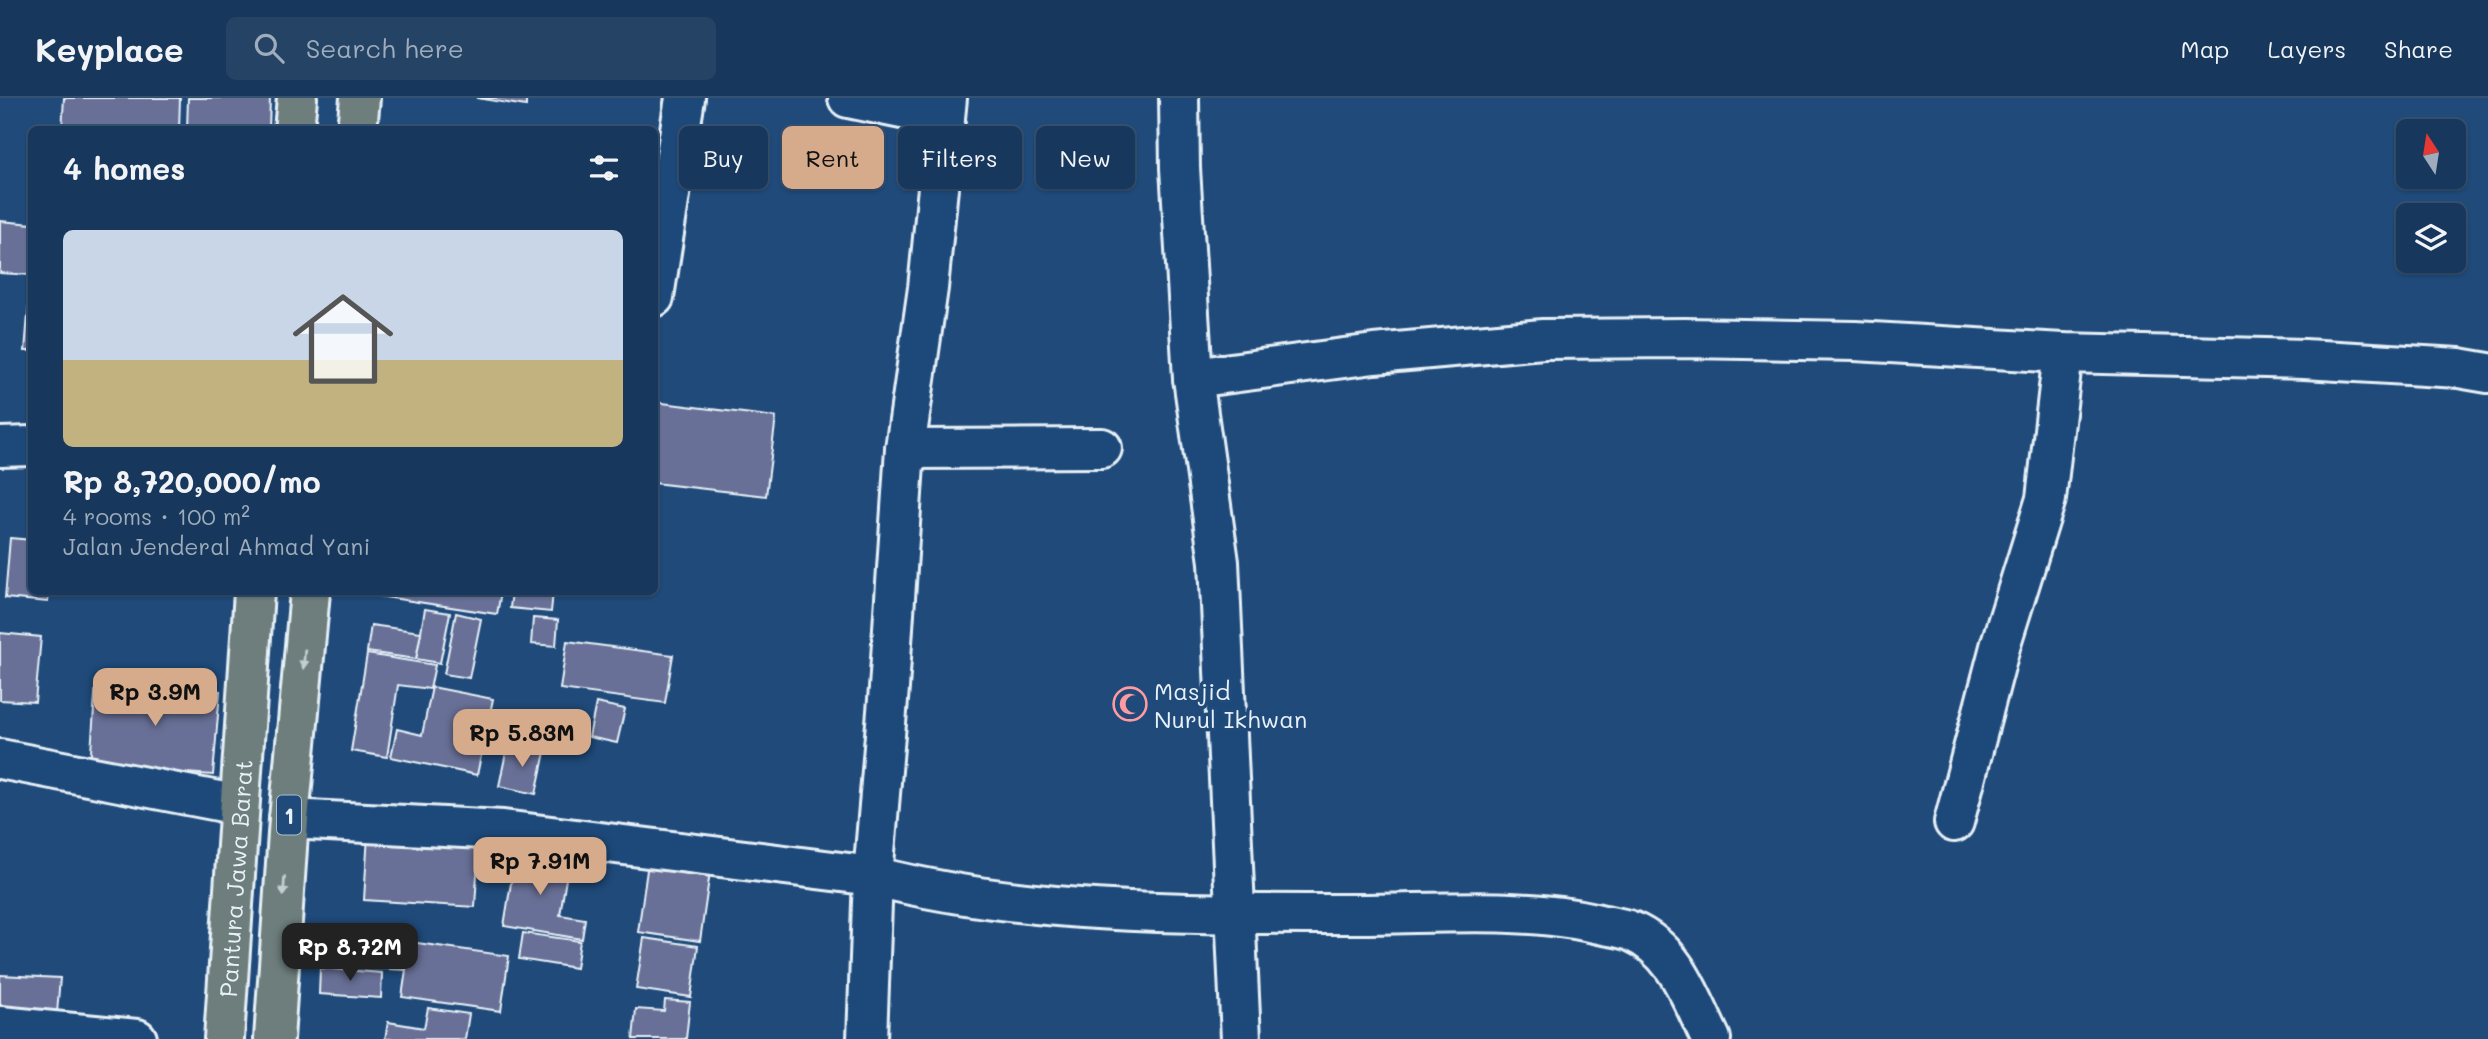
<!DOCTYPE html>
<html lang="en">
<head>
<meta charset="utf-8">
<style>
  :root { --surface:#17385c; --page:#244365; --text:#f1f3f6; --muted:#9eacbb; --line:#365272; --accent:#d6ab8b }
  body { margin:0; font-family:Mali,sans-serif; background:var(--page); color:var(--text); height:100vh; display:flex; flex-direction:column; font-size:26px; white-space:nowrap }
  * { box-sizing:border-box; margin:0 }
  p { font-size:23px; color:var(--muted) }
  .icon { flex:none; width:38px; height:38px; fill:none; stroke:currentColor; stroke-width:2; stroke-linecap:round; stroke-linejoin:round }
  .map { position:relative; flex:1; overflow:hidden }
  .drawer { position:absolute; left:28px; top:28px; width:630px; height:469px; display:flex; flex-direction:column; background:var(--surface); border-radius:10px; box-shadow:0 2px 5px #0004,0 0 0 2px var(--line) }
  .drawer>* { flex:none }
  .top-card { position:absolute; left:679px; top:28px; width:665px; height:63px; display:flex; gap:14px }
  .needle { width:46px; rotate:348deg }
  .controls { position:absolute; left:2396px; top:21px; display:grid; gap:14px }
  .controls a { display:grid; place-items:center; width:70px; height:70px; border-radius:10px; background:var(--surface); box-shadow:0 2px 5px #0004,0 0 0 2px var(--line); font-size:35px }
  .price { position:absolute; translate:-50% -60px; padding:0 16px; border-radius:14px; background:var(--accent); color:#111; font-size:23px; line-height:46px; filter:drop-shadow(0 2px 4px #0008) }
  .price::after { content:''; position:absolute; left:50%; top:42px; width:21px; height:16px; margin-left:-10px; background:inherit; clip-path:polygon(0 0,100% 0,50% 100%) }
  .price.active { background:#222; color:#fff }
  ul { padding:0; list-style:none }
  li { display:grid; align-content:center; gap:14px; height:371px; padding:0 35px }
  li span { display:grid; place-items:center; height:217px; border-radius:10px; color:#555 }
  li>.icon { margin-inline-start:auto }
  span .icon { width:126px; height:126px; fill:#fffc; stroke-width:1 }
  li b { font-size:30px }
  h2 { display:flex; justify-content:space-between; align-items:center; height:84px; padding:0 35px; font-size:30px }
  .pill { padding:0 24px; border-radius:10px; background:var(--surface); box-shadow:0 2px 5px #0004,0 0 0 2px var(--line); font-size:24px; line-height:63px }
  .pill.active { background:var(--accent); color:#111 }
  header { display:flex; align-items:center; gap:42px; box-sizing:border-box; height:98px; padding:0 35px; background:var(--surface); border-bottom:2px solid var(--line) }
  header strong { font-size:33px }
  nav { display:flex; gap:38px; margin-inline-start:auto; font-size:24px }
  .search { width:490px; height:63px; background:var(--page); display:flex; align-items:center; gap:18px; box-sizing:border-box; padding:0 24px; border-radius:10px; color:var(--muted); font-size:26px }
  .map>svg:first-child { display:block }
  .building { fill:#687097; stroke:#e8f1f8; stroke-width:2 }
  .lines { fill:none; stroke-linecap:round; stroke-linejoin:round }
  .minor-casing { stroke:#e8f1f8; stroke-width:44 }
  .highway-casing { stroke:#e8f1f8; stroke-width:44 }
  .minor { stroke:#1f4a7a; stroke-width:38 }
  .highway { stroke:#6d7e7c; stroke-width:38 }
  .oneway { fill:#c3ced3 }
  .labels { text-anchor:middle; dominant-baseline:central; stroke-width:7; stroke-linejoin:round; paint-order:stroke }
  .shield { fill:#1f4a7a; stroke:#acbfd2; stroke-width:2 }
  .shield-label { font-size:23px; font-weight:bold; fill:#e8f1f8 }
  .poi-label { font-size:24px; fill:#e8f1f8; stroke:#1f4a7a; text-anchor:start }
  .street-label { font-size:24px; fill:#e8f1f8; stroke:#1f4a7a }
</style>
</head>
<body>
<header>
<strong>Keyplace</strong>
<div class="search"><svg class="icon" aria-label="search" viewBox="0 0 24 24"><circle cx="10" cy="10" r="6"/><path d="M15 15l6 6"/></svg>Search here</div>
<nav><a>Map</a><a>Layers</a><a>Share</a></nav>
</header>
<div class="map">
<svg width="2488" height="941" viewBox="0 0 2488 941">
  <rect width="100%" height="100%" fill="#1f4a7a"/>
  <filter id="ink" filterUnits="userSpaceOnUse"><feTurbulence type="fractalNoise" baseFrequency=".0143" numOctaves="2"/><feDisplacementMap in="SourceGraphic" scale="14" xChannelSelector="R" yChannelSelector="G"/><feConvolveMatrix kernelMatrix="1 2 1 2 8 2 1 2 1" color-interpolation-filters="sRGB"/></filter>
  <g filter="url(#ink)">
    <!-- building -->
    <g class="building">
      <polygon points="64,0 180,0 179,32 62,32"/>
      <polygon points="188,0 270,0 269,32 187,32"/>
      <polygon points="477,0 526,0 526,8"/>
      <polygon points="0,123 32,126 32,177 0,175"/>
      <polygon points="31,180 32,180 32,253 25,253"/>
      <polygon points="654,304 776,319 766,398 654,385"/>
      <polygon points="10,440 32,442 32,494 49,494 48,504 5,500"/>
      <polygon points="352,494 501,494 497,516"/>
      <polygon points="512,494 553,494 551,514 510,510"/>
      <polygon points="425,511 450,515 440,565 416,561"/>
      <polygon points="456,515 481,521 469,580 444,576"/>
      <polygon points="533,520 558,522 556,548 531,546"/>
      <polygon points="371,527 421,534 416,561 367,554"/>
      <polygon points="0,535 41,539 35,604 0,602"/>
      <polygon points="567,543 673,557 665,605 560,591"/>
      <polygon points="367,556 435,567 430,591 398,587 387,659 351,653"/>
      <polygon points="96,583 220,593 213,677 90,668"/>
      <polygon points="432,589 493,601 477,677 391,659 397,631 422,637"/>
      <polygon points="596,605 625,611 617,645 589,639"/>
      <polygon points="508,645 545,654 536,696 499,688"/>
      <polygon points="368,736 479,743 475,809 364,802"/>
      <polygon points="516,754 569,763 560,817 585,821 582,841 504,828"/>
      <polygon points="649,758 711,767 700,843 638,834"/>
      <polygon points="336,834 408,839 405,872 333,868"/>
      <polygon points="523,835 580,843 576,870 519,861"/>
      <polygon points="644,840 698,848 691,899 636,891"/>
      <polygon points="410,844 509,858 501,913 402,899"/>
      <polygon points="320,870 382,875 381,900 319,896"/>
      <polygon points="0,877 60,880 57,915 0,911"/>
      <polygon points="665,902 690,904 686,941 633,941 636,911 664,913"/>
      <polygon points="428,910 469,916 465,941 385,941 388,924 424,930"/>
    </g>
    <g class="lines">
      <defs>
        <g id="minor">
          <polyline points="848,0 945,20"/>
          <polyline points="1179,0 1180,70 1193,280 1219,464 1241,941"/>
          <polyline points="654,199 685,0"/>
          <polyline points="1193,280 1374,256 1543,241 1684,240 1855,243 2063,255 2304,261 2459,270 2488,275"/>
          <polyline points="0,349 32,348"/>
          <polyline points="905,351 1102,350"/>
          <polyline points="0,661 239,707"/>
          <path d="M289,721L503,732L873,778C1027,818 1198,816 1357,816C1436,816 1518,808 1595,825C1606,828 1620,829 1631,833C1677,853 1690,899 1711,941"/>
          <polyline points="1954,724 2001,545 2046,401 2063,255"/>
          <polyline points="0,928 137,941"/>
          <polyline points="867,941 873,778 889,590 905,351 928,190 947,0"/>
        </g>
        <g id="highway">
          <polyline points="294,32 297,0"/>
          <polyline points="357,32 360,0"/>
          <path id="s1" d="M224,941L254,494"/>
          <polyline points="274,941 289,721 310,494"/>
        </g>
      </defs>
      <!-- minor casing -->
      <use href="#minor" class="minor-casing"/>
      <!-- highway casing -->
      <use href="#highway" class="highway-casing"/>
      <!-- minor -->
      <use href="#minor" class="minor"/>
      <!-- highway -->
      <use href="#highway" class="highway"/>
    </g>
    <!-- one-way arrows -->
    <defs><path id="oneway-solid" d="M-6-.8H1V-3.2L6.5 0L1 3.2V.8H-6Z" transform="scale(1.75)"/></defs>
    <g class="oneway">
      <use href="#oneway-solid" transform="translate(304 561) rotate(95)"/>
      <use href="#oneway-solid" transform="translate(284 788) rotate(94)"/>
    </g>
  </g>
  <!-- icons -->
  <defs>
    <symbol id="mosque-ring" viewBox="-11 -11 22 22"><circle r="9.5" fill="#1f4a7a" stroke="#ff9aa2" stroke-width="1.5"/><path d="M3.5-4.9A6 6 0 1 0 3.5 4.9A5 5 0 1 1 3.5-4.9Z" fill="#ff9aa2"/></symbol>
  </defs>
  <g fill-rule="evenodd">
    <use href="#mosque-ring" x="1111" y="587" width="38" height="38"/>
  </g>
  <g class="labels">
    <!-- shield labels -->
    <rect class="shield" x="277" y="697.5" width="24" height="39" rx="5"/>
    <g class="shield-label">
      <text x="289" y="717">1</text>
    </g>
    <!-- poi labels -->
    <g class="poi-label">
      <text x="1154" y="592">Masjid<tspan x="1154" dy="28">Nurul Ikhwan</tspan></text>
    </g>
    <!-- street labels -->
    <g class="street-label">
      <text stroke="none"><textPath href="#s1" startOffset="161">Pantura Jawa Barat</textPath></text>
    </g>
  </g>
</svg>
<div class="controls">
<a><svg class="needle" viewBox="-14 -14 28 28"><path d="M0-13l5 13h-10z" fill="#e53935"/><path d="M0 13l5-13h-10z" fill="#9eacbb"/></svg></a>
<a><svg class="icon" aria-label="layers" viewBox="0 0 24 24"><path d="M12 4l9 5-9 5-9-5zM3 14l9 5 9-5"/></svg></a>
</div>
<b class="price" style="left:155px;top:630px">Rp 3.9M</b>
<b class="price" style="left:522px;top:671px">Rp 5.83M</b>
<b class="price" style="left:540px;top:799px">Rp 7.91M</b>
<b class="price active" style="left:350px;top:885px">Rp 8.72M</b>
<div class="top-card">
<a class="pill">Buy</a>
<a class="pill active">Rent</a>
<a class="pill">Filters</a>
<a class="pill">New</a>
</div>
<section class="drawer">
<h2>4 homes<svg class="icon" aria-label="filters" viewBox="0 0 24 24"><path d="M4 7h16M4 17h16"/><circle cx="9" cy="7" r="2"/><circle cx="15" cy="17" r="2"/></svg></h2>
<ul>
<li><span style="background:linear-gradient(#c9d6e8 60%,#c2b280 0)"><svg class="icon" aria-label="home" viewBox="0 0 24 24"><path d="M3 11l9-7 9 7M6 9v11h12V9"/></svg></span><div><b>Rp 8,720,000/mo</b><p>4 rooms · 100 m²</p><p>Jalan Jenderal Ahmad Yani</p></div></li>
</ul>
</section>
</div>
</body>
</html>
